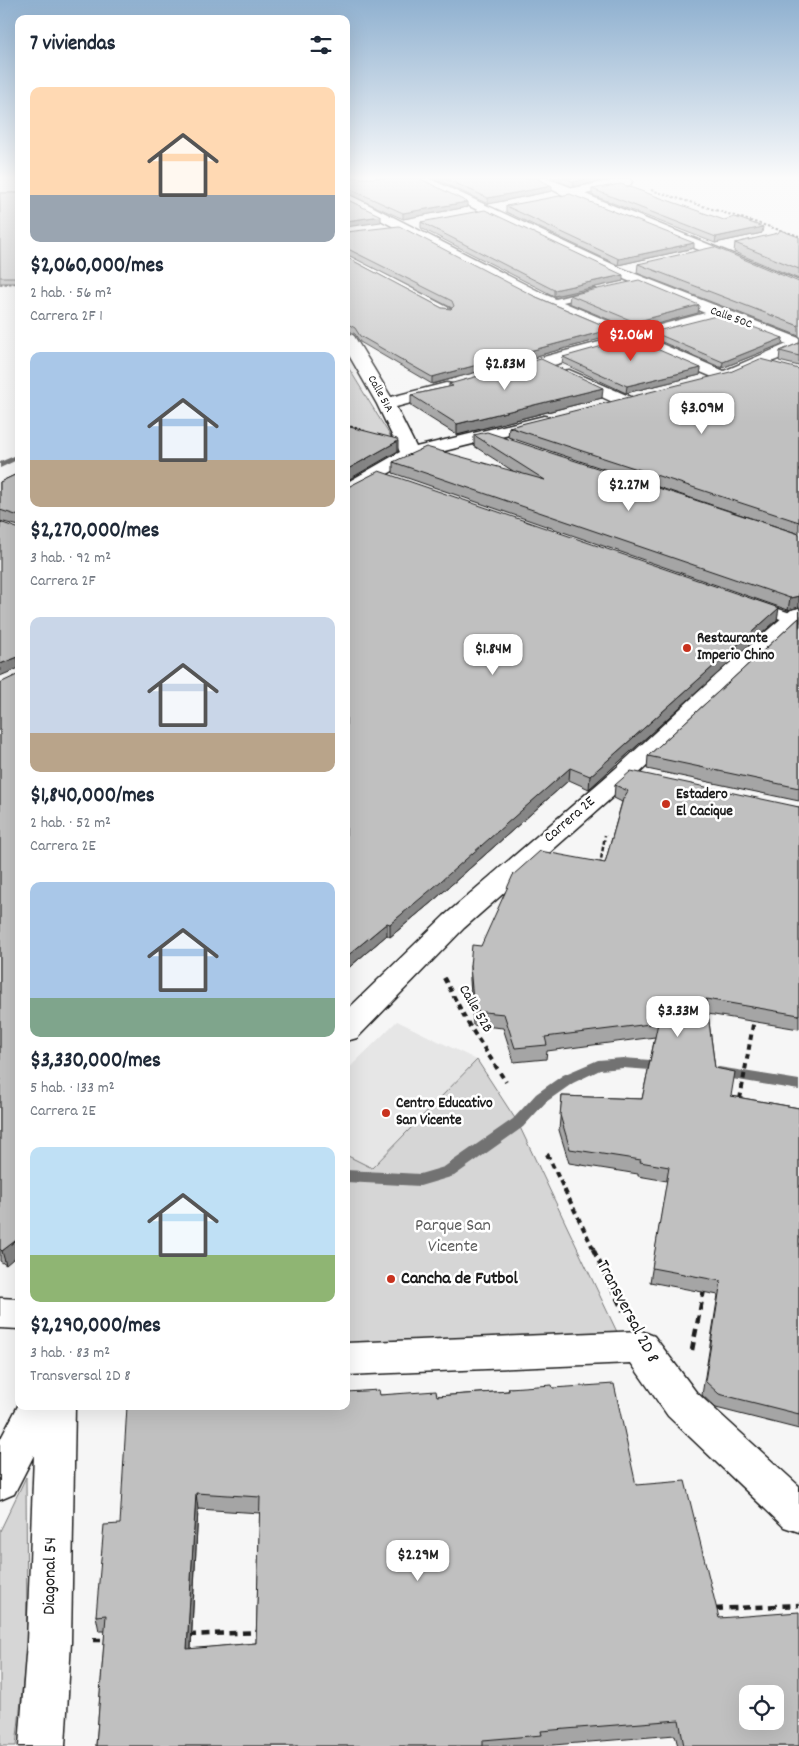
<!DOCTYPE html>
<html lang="es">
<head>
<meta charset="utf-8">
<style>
  :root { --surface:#fff; --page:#f2f2f3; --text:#1f2937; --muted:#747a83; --accent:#d93025 }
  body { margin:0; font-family:Dekko,sans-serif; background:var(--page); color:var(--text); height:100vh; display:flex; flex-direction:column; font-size:19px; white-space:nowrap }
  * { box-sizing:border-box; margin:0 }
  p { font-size:16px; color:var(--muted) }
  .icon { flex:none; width:28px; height:28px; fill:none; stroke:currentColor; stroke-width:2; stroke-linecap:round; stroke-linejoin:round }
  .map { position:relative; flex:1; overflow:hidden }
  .drawer { position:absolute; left:15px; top:15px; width:335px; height:1395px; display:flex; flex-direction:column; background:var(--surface); border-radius:10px; box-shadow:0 5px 20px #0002 }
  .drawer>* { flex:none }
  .controls { position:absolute; left:739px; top:1685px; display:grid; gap:10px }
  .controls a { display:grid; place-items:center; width:45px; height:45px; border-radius:10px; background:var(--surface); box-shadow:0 5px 20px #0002; font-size:25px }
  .price { position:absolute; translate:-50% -42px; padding:0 11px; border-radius:10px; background:#fff; color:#222; font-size:16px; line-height:32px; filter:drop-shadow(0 1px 2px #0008) }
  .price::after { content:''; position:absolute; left:50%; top:30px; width:15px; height:11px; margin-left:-8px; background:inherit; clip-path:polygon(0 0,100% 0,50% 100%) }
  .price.selected { background:var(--accent); color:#fff }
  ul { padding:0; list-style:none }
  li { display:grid; align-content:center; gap:10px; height:265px; padding:0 15px }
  li span { display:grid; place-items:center; height:155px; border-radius:10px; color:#555 }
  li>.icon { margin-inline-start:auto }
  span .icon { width:90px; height:90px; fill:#fffc; stroke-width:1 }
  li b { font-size:21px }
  h2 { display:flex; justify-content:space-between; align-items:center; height:60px; padding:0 15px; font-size:21px }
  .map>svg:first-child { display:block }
  .built { fill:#e6e6e6 }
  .green { fill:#d6d6d6; stroke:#797979 }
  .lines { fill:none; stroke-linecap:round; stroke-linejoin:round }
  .stream { fill:#727272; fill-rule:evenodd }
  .service-casing { stroke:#1c1c1c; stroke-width:3 }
  .minor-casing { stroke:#1c1c1c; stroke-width:3 }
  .tertiary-casing { stroke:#1c1c1c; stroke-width:3 }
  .path-far3 { stroke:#1c1c1c; stroke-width:2; stroke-dasharray:2.5 2; stroke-linecap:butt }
  .path-far2 { stroke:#1c1c1c; stroke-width:2.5; stroke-dasharray:4.5 3; stroke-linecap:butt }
  .path-far1 { stroke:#1c1c1c; stroke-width:4; stroke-dasharray:5.5 4.5; stroke-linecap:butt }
  .path { stroke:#1c1c1c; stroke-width:4.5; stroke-dasharray:8 5.5; stroke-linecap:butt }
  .service { fill:#fff; fill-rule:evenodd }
  .minor { fill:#fff; fill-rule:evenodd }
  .tertiary { fill:#fff; fill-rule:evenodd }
  .wall { fill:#a5a5a5; stroke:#1c1c1c; fill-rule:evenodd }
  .shaded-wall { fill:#868686; stroke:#1c1c1c }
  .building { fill:#c0c0c0; stroke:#1c1c1c; fill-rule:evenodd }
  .poi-dot { fill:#c8321e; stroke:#fff; stroke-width:2 }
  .labels { text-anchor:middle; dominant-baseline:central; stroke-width:5; stroke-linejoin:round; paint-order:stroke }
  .far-street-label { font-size:12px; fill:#1c1c1c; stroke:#fff }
  .poi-label { font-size:15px; font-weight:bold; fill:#1c1c1c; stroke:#fff; text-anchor:start }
  .street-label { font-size:15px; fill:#1c1c1c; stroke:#fff }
  .near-park-label { font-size:18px; fill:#5d5d5d; stroke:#fff }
  .near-poi-label { font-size:18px; font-weight:bold; fill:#1c1c1c; stroke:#fff; text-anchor:start }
  .near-street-label { font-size:18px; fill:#1c1c1c; stroke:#fff }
</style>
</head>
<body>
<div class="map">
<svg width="799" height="1746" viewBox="0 0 799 1746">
  <rect width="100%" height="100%" fill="#f6f6f6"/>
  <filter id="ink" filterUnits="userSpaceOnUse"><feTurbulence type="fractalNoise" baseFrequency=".02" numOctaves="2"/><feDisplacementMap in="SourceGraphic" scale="10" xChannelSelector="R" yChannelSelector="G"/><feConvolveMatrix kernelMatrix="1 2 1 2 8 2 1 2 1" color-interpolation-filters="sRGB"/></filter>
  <g filter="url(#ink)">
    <!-- built -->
    <polygon class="built" points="397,1021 477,1060 372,1168 346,1155 346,1071"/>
    <!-- green -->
    <g class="green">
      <polygon points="346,365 348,367 397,447 346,431"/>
      <polygon points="477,1060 518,1123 618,1334 346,1349 346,1155 372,1168"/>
      <polygon points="26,1477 27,1646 16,1746 0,1746 0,1531"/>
    </g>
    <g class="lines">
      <!-- stream -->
      <g class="stream">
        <polygon points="585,291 587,292 587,294 535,300 532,298 535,296"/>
        <polygon points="19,454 19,459 0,468 0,462"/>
        <polygon points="623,1058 664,1061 669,1062 671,1066 669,1070 664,1071 623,1068 600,1070 573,1083 546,1102 523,1127 454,1176 420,1186 346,1182 346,1170 420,1174 444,1167 513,1119 536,1094 563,1075 598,1060"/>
        <polygon points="719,1067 799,1080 799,1090 714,1076 712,1072 714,1068"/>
      </g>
      <defs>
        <g id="service">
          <polygon points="346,254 451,309 452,311 451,313 443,313 346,261"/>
          <polygon points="595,289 600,292 599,294 549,305 544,302"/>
          <polygon points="755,601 799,616 799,622 789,622 750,608 748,605 750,602"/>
        </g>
        <g id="minor">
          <path d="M412,178H428L623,269L799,338V351L722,381L632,343L518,375H506L504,371L506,367L618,337L534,300L346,202V193L544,294L634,332L705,313L588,264ZM719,319L787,344L724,371L648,338Z"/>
          <polygon points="529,178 546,178 573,188 626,178 630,179 632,182 630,185 585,194 799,281 799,290 565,196"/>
          <polygon points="346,331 354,336 391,397 446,383 452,384 454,388 452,392 396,407 416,447 544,416 550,417 553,421 550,425 416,458 346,497 346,483 400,452 377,404 346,350"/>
          <polygon points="569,370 631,397 634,401 631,405 619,405 563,379 561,375 563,371"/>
          <polygon points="641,1331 654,1336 696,1392 799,1486 799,1532 784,1527 668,1416 631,1363 346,1375 346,1343"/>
          <polygon points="19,1404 19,1406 75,1406 71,1642 65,1746 19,1746 27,1642 34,1455 14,1494 0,1500 0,1440"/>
        </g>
        <g id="tertiary">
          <polygon points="799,608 799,626 748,671 633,779 464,928 357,1038 346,1041 346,1011 444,916 615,769 732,661 791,610"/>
          <polygon points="0,1298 19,1299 19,1329 0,1328"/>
        </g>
      </defs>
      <!-- service casing -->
      <use href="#service" class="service-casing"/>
      <!-- minor casing -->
      <use href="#minor" class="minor-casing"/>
      <!-- tertiary casing -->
      <use href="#tertiary" class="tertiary-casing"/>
      <!-- path-far3 -->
      <g class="path-far3">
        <polyline points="651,190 799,236"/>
        <polyline points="0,284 19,283"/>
        <polyline points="346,425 365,431"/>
      </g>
      <!-- path-far2 -->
      <polyline class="path-far2" points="600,866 605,835"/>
      <!-- path-far1 -->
      <g class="path-far1">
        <polyline points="444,978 469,1025 506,1082"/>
        <polyline points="740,1099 754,1019"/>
        <polyline points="547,1154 594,1250"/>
      </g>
      <!-- path -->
      <g class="path">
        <polyline points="593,1249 623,1311"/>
        <polyline points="692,1350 704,1290"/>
        <polyline points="715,1609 799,1605"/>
        <polyline points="188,1635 259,1632"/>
        <polyline points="93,1640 107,1640"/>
      </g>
      <!-- service -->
      <use href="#service" class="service"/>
      <!-- minor -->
      <use href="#minor" class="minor"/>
      <!-- tertiary -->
      <use href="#tertiary" class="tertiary"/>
    </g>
    <!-- wall -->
    <g class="wall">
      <polygon points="346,178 467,207 403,219 346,193"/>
      <polygon points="433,178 536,178 552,191 488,204"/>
      <polygon points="551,178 600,178 600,181 573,187"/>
      <polygon points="592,189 762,233 715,243 592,195"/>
      <rect x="0" y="193" width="19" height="90"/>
      <polygon points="506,206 694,248 618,265 506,212"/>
      <polygon points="421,222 623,281 554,296 421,228"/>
      <polygon points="346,232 534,296 612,329 611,336 432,384 360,342 355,334 346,329 346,257 442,308 451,309 452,308 346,254"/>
      <polygon points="799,237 799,279 734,252 735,243"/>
      <polygon points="638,264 799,282 799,336 637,273"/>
      <polygon points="570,295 699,305 698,313 634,330 569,303"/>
      <polygon points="653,332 783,338 782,344 722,368 653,338"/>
      <polygon points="799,343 799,366 779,361 780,351"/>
      <polygon points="563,357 701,368 700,375 626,393 562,363"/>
      <polygon points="799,369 799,534 508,437 509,427"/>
      <polygon points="449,384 602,398 457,435 411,406 411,395 449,387"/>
      <polygon points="474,435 799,534 799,607 788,610 393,473 393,462 513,471 474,446"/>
      <polygon points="19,473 19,526 0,521 0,482"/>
      <polygon points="346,488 777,620 589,789 569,780 433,901 390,937 387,935 346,970"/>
      <polygon points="799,618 799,801 647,769 648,756"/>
      <polygon points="0,683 6,1265 0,1261"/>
      <polygon points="615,785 799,807 799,1029 708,1014 715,1068 731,1096 799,1108 799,1429 716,1408 702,1395 718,1295 650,1282 667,1181 638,1176 638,1174 569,1163 559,1130 562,1096 642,1099 655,1037 547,1051 546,1059 514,1062 503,1028 473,1025 470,980 470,966 481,946 605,863 622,802 614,798"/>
      <path d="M509,1388H553L636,1485L799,1746H678L675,1735L541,1746H96L105,1631H99L96,1616L120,1524L380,1395L437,1396L508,1391ZM198,1509L260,1513L256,1643L191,1649Z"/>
    </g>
    <!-- shaded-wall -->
    <g class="shaded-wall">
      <polygon points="591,178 600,178 600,181 573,187 574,182"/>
      <polygon points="552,186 552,191 488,204 488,198"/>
      <polygon points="467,202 467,207 403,219 403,213"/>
      <polygon points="381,216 381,222 346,227 346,221"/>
      <polygon points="763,227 762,233 715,243 716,237"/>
      <polygon points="694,243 694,248 618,265 619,259"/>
      <polygon points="623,275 623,281 554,296 554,290"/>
      <polygon points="699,305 698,313 634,330 635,322"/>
      <polygon points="612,329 611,336 432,384 432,377"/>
      <polygon points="783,338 782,344 722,368 723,362"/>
      <polygon points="701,368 700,375 626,393 627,386"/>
      <polygon points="603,388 602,398 457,435 457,424"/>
      <polygon points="398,441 398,451 346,481 346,470"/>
      <polygon points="799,596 799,607 788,610 790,598"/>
      <polygon points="779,608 777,620 589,789 590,776"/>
      <polygon points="18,657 19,668 0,676 0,664"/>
      <polygon points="570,768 569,780 433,901 390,937 390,924"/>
      <polygon points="387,923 387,935 346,970 346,957"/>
      <polygon points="19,1238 19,1254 6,1265 2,1251"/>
      <polygon points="196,1493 198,1509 190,1664 187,1649"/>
    </g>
    <!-- building -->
    <g class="building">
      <polygon points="346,178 419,178 467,202 403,213 346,187"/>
      <polygon points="444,178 536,178 552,186 488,198"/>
      <polygon points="565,178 591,178 574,182"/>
      <polygon points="621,184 724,220 735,217 763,227 716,237 592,189"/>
      <rect x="0" y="193" width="19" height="84"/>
      <polygon points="570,194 694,243 619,259 506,206"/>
      <polygon points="346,199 381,216 346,221"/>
      <polygon points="485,210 623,275 554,290 421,222"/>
      <polygon points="399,226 534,296 612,329 432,377 360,336 355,328 346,323 346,257 442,308 451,309 454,306 452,301 346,248 346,232"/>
      <polygon points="780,230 799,237 799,269 735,243 778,233"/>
      <polygon points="714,247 799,282 799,326 638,264"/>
      <polygon points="639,280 699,305 635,322 570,295"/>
      <polygon points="720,315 783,338 723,362 653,332"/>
      <polygon points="631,338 701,368 627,386 563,357"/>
      <polygon points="799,343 799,356 780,351"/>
      <polygon points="541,359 603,388 457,424 411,395 453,386 449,384"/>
      <polygon points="760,359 799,369 799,522 509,427 730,372"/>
      <polygon points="346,426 397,439 398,441 346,470"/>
      <polygon points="487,432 799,534 799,596 790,598 393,462 426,447 545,480 474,435"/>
      <polygon points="379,471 779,608 590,776 570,768 433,888 390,924 387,923 346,957 346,488"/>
      <polygon points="19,473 19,516 0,510 0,482"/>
      <polygon points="0,522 17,528 19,527 19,672 18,657 0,664"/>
      <polygon points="799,618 799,788 648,756"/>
      <polygon points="19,674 19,1238 2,1251 0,1249 0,683"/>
      <polygon points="631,771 799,807 799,1015 706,999 715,1068 735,1072 731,1096 799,1108 799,1414 719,1394 705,1381 721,1281 652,1268 669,1167 640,1162 641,1160 570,1149 560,1115 562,1096 642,1099 658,1023 545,1037 547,1045 515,1048 504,1014 474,1011 470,966 472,945 481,946 513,875 540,851 605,863 623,799 628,791 615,785"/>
      <path d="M614,1384L636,1485L685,1481L719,1618L799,1612V1746H684L679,1720L541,1731L542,1735L483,1740V1746H96L106,1615L96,1616L104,1525L120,1524L127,1406H346V1392L379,1390L380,1395L436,1391L437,1396L509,1391V1388L552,1385L553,1388ZM196,1493L260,1497L256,1643L187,1649ZM748,1694H775V1721H748Z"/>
    </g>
  </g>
  <!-- sky -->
  <linearGradient id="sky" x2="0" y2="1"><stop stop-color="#90b1d0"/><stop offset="0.42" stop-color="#fbfbfb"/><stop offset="1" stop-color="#fbfbfb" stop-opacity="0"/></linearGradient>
  <rect width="799" height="423" fill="url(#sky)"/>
  <!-- markers -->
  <g class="poi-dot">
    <circle cx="687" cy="648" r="5"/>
    <circle cx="666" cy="804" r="5"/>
    <circle cx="386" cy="1113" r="5"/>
    <circle cx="391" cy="1279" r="5"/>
  </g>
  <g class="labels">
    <!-- far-street labels -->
    <g class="far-street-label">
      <text transform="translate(731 318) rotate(20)">Calle 50C</text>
      <text transform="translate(380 394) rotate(61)">Calle 51A</text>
    </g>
    <!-- poi labels -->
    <g class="poi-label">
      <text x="697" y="639">Restaurante<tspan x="697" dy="17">Imperio Chino</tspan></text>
      <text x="676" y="795">Estadero<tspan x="676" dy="17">El Cacique</tspan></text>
      <text x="396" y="1104">Centro Educativo<tspan x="396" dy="17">San Vicente</tspan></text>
    </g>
    <!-- street labels -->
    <g class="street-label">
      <text transform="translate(570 820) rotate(-41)">Carrera 2E</text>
      <text transform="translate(475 1009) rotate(60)">Calle 52B</text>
    </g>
    <!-- near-park labels -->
    <g class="near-park-label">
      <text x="453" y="1226">Parque San<tspan x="453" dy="21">Vicente</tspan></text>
    </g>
    <!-- near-poi labels -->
    <g class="near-poi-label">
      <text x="401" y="1279">Cancha de Futbol</text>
    </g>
    <!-- near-street labels -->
    <g class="near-street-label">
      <text transform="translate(627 1312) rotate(62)">Transversal 2D 8</text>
      <text transform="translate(51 1576) rotate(-89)">Diagonal 54</text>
    </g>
  </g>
</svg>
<div class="controls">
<a><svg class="icon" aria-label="locate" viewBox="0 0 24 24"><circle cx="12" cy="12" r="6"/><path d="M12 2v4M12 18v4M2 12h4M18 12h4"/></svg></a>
</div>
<b class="price selected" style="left:631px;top:362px">$2.06M</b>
<b class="price" style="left:505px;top:391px">$2.83M</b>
<b class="price" style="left:702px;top:435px">$3.09M</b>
<b class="price" style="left:629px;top:512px">$2.27M</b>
<b class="price" style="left:493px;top:676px">$1.84M</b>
<b class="price" style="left:678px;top:1038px">$3.33M</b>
<b class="price" style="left:418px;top:1582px">$2.29M</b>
<section class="drawer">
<h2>7 viviendas<svg class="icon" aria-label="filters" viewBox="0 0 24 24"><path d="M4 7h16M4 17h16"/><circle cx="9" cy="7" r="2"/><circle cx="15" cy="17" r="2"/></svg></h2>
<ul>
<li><span style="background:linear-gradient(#ffd9b3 70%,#9aa5b1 0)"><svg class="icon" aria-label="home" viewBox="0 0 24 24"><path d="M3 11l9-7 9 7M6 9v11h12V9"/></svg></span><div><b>$2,060,000/mes</b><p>2 hab. · 56 m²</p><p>Carrera 2F 1</p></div></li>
<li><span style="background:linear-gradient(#a9c7e8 70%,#b9a48a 0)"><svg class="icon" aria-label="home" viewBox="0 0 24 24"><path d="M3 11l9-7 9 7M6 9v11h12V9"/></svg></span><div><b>$2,270,000/mes</b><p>3 hab. · 92 m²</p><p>Carrera 2F</p></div></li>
<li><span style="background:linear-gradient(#c9d6e8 75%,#b9a48a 0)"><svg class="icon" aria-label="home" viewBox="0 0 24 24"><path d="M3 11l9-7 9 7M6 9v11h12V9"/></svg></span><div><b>$1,840,000/mes</b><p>2 hab. · 52 m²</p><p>Carrera 2E</p></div></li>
<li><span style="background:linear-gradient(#a9c7e8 75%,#7fa58c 0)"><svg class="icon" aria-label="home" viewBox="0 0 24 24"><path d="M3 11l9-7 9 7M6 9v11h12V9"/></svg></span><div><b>$3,330,000/mes</b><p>5 hab. · 133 m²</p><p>Carrera 2E</p></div></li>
<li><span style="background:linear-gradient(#bfe0f5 70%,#8fb573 0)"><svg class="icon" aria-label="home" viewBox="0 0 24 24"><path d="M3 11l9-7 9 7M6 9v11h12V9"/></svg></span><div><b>$2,290,000/mes</b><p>3 hab. · 83 m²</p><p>Transversal 2D 8</p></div></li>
</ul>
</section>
</div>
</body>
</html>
